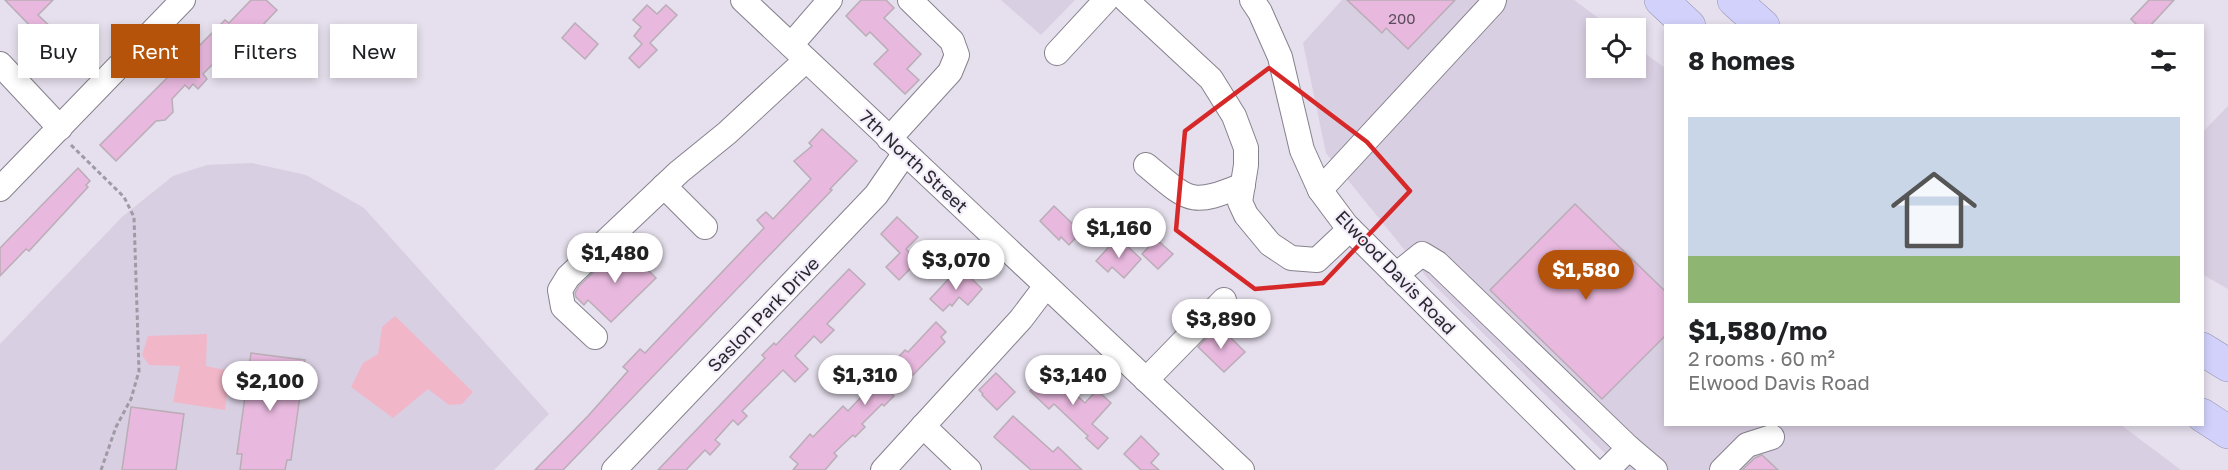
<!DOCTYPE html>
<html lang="en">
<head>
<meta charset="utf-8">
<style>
  :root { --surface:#fff; --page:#f6f6f6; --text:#202124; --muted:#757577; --line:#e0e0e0; --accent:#b45309 }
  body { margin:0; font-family:"Golos Text",sans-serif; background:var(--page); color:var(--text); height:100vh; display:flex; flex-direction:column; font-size:22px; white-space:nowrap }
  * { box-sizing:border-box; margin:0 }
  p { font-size:20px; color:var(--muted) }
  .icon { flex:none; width:33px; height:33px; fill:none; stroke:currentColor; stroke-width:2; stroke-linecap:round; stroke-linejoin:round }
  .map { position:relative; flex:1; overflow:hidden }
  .details { position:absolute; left:1664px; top:24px; width:540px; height:402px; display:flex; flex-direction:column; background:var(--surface); border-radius:0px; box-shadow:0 3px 9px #0003 }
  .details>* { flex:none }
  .hud { position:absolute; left:18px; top:24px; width:570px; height:54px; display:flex; gap:12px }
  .controls { position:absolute; left:1586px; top:18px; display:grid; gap:12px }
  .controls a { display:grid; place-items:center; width:60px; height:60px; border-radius:0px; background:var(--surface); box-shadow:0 3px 9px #0003; font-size:30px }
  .price { position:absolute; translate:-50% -51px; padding:0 14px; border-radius:21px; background:#fff; color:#222; font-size:20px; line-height:39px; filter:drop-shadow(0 2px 3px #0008) }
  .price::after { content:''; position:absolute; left:50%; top:36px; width:18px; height:14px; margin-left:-9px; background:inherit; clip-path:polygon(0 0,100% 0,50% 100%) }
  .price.selected { background:var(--accent); color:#fff }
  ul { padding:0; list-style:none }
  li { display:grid; align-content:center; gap:12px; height:318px; padding:0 24px }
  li+li { border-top:2px solid var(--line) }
  li span { display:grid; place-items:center; height:186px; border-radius:0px; color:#555 }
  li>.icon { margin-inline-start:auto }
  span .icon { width:108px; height:108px; fill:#fffc; stroke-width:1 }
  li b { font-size:26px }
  h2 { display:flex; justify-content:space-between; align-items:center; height:72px; padding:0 24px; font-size:26px }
  .chip { padding:0 21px; border-radius:0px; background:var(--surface); box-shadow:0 3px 9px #0003; font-size:21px; line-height:54px }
  .chip.selected { background:var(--accent); color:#fff }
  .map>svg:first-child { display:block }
  .built { fill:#d9cfe2 }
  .green { fill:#f1b7c9 }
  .building { fill:#e8b8de; stroke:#b9adb6; stroke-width:1.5 }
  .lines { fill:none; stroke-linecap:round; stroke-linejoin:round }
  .minor-casing { stroke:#87818d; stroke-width:26 }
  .highway-casing { stroke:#9796b3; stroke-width:34 }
  .path { stroke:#9f9aa4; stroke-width:3; stroke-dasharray:4.5 3; stroke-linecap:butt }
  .minor { stroke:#fff; stroke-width:24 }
  .highway { stroke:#d1d1fb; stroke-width:33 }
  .marked { fill:none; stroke:#d62828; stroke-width:4.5; stroke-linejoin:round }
  .labels { text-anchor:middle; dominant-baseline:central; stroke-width:4.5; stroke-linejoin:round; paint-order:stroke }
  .number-label { font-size:15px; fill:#5a4c59 }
  .street-label { font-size:18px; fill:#2a282d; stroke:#f3ecfa }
</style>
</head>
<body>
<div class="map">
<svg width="2228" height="470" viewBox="0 0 2228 470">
  <rect width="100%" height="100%" fill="#e6dfed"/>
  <!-- built -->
  <g class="built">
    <polygon points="1001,0 1075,0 1041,35"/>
    <polygon points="1342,0 1574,0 1612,28 1596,28 1596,68 1635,68 1635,46 1665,68 1665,424 2121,425 2181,470 1622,470 1429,280 1326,153 1303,43"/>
    <polygon points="2228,106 2228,289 2202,274 2202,133"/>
    <polygon points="252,163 306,175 364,208 549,414 494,470 0,470 0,344 123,216 173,176 207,165"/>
  </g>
  <!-- green -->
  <g class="green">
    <polygon points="395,316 473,392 462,404 449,405 428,389 393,418 351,387 363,363 378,354 382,327"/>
    <polygon points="207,334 206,366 230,371 225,410 173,402 180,366 149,365 142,355 148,336"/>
  </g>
  <!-- building -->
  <g class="building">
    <polygon points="5,0 53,0 38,15 55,31 58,29 74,44 60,59 36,36 38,34"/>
    <polygon points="251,0 266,0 277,10 259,29 266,36 235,66 221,56 203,74 207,79 198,89 193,84 189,89 185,85 172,99 173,112 165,120 156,121 116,161 100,145 225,20 229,23"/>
    <polygon points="861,0 886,0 894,8 884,18 921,54 907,69 919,80 905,94 874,64 888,50 870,32 866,36 846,16"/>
    <polygon points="1347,0 1455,0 1408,49 1386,28 1382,33"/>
    <polygon points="2149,0 2174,0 2150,26 2138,26 2131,19"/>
    <polygon points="647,5 657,14 666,5 677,15 650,43 657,50 639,68 629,58 642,44 634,36 641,27 633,20"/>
    <polygon points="575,23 598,44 585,59 562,38"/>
    <polygon points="822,129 857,161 830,189 832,190 563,470 535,470 588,416 628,371 623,367 640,349 645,353 764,228 757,220 766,212 773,219 811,179 794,161 812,146 809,143"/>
    <polygon points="78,168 90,181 86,185 88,187 29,251 26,249 0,276 0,248"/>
    <polygon points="1575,204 1665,291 1665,336 1602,399 1490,290"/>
    <polygon points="1054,206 1081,232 1069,245 1061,237 1059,240 1040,221"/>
    <polygon points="897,217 918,237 906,249 918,261 899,280 886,267 900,253 881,234"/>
    <polygon points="1116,239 1120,243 1122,241 1141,259 1124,278 1112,267 1108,272 1096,261"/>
    <polygon points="1156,239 1173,254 1158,269 1142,254"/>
    <polygon points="622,245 656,278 611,322 588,300 584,305 576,297 575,293 579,286"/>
    <polygon points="849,269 865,284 827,324 834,330 821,343 814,336 795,356 808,369 795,382 783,370 742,411 747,416 738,425 733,420 715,440 720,444 710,455 705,450 686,470 658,470 765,358 762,355 774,343 776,345"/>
    <polygon points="956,271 963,277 966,273 982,289 968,305 959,297 952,306 950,304 943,311 930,299"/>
    <polygon points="936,322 946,332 941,337 945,342 913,375 910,373 891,393 894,396 884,406 882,404 862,424 865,427 855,437 853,435 834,453 837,456 825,470 793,470 798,464 790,457 810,434 813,437 843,406 848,411 905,350 908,352"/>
    <polygon points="1216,328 1224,335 1228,335 1245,352 1224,372 1198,347"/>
    <polygon points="251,353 305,360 291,460 287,460 285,470 240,470 242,454 237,454"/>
    <polygon points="1049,370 1085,403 1097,390 1111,403 1092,424 1108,438 1098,449 1086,438 1088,436 1054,404 1049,409 1030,391"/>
    <polygon points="996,373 1015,392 997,410 982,395 983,394 979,390"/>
    <polygon points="131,407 184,414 176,470 122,470"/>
    <polygon points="1013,416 1053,452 1058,447 1082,470 1031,470 994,437"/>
    <polygon points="1141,436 1159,454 1151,463 1159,470 1141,470 1124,454"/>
    <polygon points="1762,455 1778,470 1742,470 1755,458"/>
  </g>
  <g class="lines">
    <defs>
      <g id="minor">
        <polyline points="743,0 1242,470"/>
        <polyline points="1126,0 1211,79 1234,116 1246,148 1246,165 1240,202 1246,215 1270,244 1291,258 1317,260 1350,229"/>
        <polyline points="1252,0 1260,12 1280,57 1302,150 1320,190 1346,225 1593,470"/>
        <polyline points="791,45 830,0"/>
        <polyline points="1057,53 1106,0"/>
        <polyline points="0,64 60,128"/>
        <polyline points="889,139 950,72 957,55 952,41 910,0"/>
        <path d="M1146,165C1190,201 1189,207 1243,185"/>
        <polyline points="664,186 705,227"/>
        <polyline points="0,189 183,0"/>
        <polyline points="1320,190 1493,3 1494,0"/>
        <polyline points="1396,275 1422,254 1437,263 1629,448 1655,470"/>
        <polyline points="595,337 563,307 560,290 568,277 679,172 727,133 806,60"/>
        <polyline points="1146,380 1224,300"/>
        <polyline points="923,426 969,470"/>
        <polyline points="614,470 876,195 905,153"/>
        <polyline points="883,470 1021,319 1046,286"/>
        <polyline points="1607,470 1629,448"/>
        <polyline points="1722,470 1747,445 1772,437"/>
      </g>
      <g id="highway">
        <polyline points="1661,0 1689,26"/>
        <polyline points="1734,0 1763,26"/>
        <polyline points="2202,349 2228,365"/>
        <polyline points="2202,415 2228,432"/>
      </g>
    </defs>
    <!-- minor casing -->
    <use href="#minor" class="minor-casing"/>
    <!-- highway casing -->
    <use href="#highway" class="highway-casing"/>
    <!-- path -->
    <polyline class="path" points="71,145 124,197 134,217 139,371 131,399 116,427 101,470"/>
    <!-- minor -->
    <use href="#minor" class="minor"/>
    <!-- highway -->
    <use href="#highway" class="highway"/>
  </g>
  <!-- marked area -->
  <path class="marked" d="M1269,68L1367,142L1410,191L1323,283L1255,289L1176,230L1185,131Z"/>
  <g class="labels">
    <!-- number labels -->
    <g class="number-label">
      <text x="1402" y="18">200</text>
    </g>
    <!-- street labels -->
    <g class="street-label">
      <text transform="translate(914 161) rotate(43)">7th North Street</text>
      <text transform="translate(1396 272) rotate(46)">Elwood Davis Road</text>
      <text transform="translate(763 314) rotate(-46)">Saslon Park Drive</text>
    </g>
  </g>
</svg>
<div class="controls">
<a><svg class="icon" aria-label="locate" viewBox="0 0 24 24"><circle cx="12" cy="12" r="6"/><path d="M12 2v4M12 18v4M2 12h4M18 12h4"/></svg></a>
</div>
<b class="price" style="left:1119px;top:259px">$1,160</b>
<b class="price" style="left:615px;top:284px">$1,480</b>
<b class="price" style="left:956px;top:291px">$3,070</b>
<b class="price selected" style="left:1586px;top:301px">$1,580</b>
<b class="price" style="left:1221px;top:350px">$3,890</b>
<b class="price" style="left:865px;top:406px">$1,310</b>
<b class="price" style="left:1073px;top:406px">$3,140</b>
<b class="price" style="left:270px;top:412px">$2,100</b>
<div class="hud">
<a class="chip">Buy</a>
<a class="chip selected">Rent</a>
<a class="chip">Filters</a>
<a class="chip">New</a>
</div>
<section class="details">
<h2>8 homes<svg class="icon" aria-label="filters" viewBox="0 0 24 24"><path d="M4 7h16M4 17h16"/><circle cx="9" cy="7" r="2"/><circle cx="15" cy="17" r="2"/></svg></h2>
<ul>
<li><span style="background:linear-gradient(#c9d6e8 75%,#8fb573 0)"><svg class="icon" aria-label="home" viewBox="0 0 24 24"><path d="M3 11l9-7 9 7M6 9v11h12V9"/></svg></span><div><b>$1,580/mo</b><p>2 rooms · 60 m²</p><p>Elwood Davis Road</p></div></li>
</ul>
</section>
</div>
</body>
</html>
